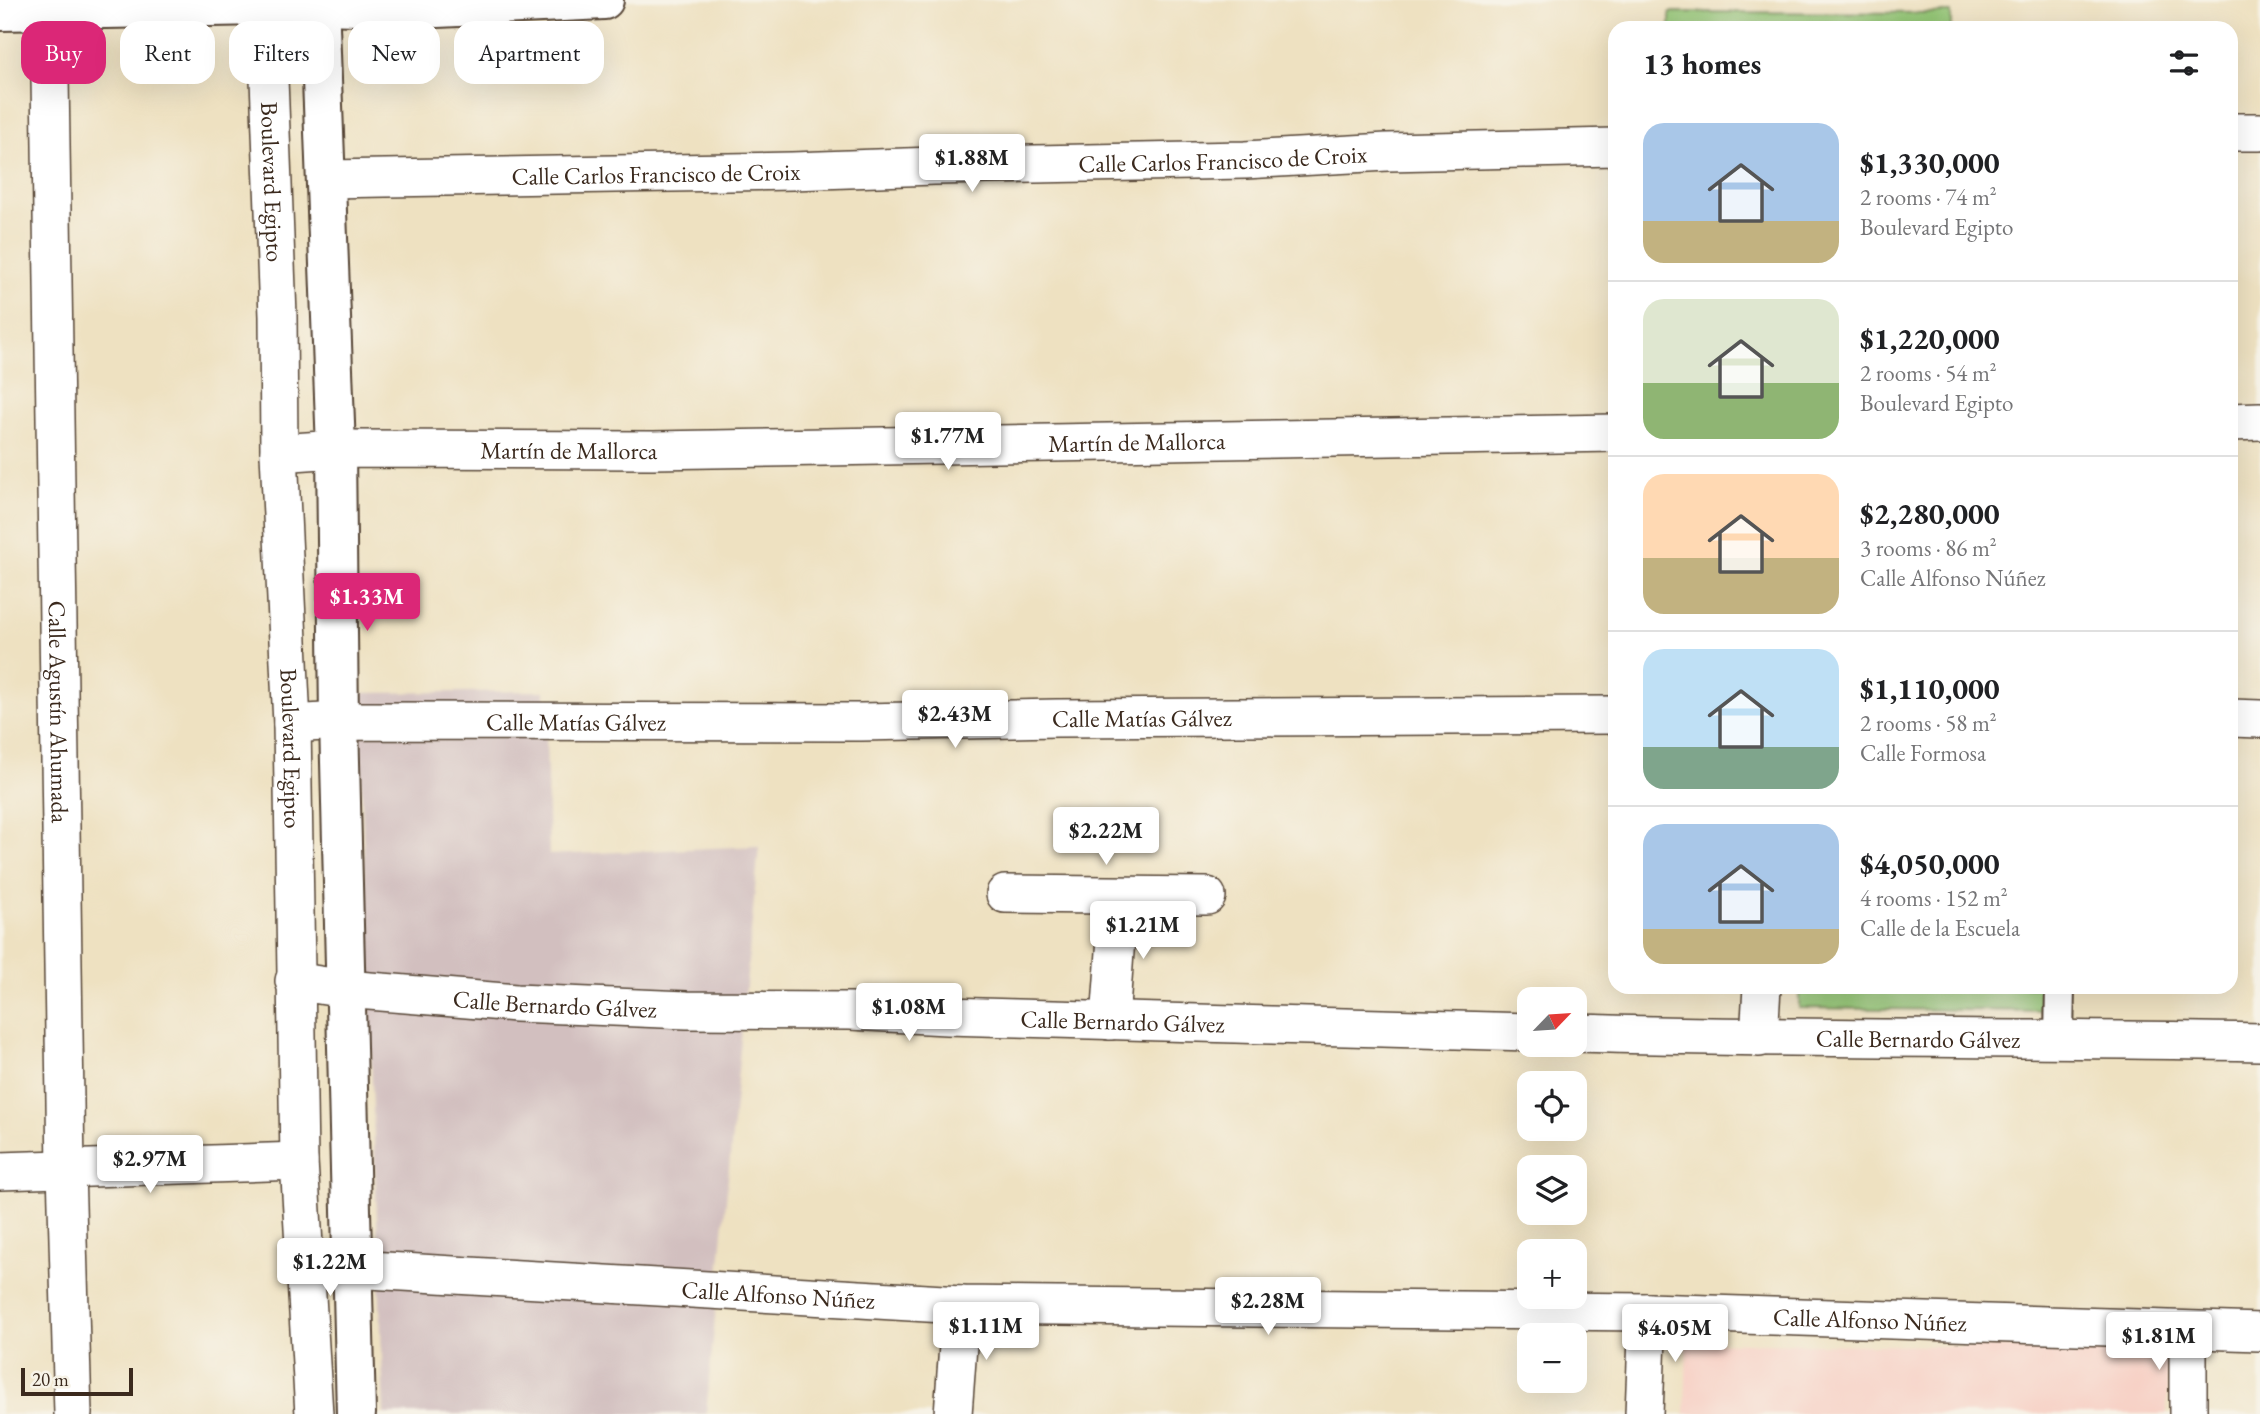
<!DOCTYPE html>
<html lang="en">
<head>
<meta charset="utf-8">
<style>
  :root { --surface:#fff; --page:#f2f2f2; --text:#202124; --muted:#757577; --line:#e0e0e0; --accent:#db2777 }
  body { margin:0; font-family:"EB Garamond",serif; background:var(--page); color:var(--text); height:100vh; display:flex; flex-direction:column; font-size:26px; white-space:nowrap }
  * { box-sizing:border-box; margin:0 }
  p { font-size:23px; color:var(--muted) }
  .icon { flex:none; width:38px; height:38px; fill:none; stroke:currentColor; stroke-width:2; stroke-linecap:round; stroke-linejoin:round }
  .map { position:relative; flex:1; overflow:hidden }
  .drawer { position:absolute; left:1608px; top:21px; width:630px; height:973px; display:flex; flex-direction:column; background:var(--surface); border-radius:21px; box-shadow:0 7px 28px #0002 }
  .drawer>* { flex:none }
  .hud { position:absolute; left:21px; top:21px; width:665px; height:63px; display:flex; gap:14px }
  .needle { width:46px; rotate:65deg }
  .controls { position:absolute; left:1517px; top:987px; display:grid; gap:14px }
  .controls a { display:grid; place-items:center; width:70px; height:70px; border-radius:14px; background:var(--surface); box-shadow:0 7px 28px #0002; font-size:35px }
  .scale { position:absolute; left:21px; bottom:18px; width:112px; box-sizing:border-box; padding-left:7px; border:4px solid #3b2a1e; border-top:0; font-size:19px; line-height:24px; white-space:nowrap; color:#3b2a1e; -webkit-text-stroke:5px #f7f3e8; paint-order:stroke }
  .price { position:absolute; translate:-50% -60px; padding:0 16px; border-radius:7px; background:#fff; color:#222; font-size:23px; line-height:46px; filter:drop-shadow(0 2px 4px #0008) }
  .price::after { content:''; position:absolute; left:50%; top:42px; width:21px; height:16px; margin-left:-10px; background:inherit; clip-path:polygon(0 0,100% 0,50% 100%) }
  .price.current { background:var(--accent); color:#fff }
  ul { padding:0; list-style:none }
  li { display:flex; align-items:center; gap:21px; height:175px; padding:0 35px }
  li+li { border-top:2px solid var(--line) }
  li span { display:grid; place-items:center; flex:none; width:196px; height:140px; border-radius:21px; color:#555 }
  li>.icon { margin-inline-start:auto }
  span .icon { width:84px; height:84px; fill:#fffc; stroke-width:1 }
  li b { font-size:30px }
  h2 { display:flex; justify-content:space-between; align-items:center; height:84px; padding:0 35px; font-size:30px }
  .chip { padding:0 24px; border-radius:21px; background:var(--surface); box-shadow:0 7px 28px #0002; font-size:24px; line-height:63px }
  .chip.current { background:var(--accent); color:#fff }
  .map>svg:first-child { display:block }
  .built { fill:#f7d1c6 }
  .industrial { fill:#d2bfbf }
  .green { fill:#93c474; stroke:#677749; stroke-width:2 }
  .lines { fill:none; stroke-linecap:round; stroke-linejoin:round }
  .pedestrian-casing { stroke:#564536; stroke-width:32 }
  .minor-casing { stroke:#564536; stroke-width:40 }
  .tertiary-casing { stroke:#564536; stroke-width:42 }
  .secondary-casing { stroke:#564536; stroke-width:42 }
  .pedestrian { stroke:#fff; stroke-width:28 }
  .minor { stroke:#fff; stroke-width:37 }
  .tertiary { stroke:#fff; stroke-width:38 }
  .secondary { stroke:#fff; stroke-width:38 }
  .labels { text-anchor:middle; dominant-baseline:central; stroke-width:5; stroke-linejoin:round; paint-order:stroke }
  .street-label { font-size:24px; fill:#3b2a1e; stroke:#f7f3e8 }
</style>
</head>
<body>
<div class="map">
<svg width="2260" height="1414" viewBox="0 0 2260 1414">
  <rect width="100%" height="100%" fill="#f7f3e8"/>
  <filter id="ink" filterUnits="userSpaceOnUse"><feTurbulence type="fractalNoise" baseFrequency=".0143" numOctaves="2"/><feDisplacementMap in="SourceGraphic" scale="14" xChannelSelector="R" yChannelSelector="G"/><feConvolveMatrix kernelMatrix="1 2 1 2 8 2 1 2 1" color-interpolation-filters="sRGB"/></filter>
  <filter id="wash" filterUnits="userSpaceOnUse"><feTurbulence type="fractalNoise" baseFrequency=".00686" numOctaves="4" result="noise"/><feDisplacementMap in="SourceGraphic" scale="28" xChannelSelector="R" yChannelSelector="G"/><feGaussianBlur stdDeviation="1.57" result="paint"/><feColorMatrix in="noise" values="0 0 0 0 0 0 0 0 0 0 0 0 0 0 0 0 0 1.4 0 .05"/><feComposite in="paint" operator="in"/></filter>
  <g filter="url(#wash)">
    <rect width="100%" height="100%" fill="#eee1c1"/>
    <!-- built -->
    <polygon class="built" points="1687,1342 2168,1350 2167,1414 1685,1414"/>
    <!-- industrial -->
    <polygon class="industrial" points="545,691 549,855 759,846 706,1414 384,1414 358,693"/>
    <!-- green -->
    <g class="green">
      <polygon points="1670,12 1951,13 1951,28 1670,28"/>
      <polygon points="1799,987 2058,987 2057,1011 1799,1008"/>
    </g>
  </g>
  <g filter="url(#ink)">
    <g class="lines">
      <defs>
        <polyline id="pedestrian" points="2059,1038 2060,987"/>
        <g id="minor">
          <path id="s1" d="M266,0L278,316L279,453L292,724L299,1161L314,1414"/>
          <path id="s2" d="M49,8L66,1170L73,1414"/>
          <polyline points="2231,132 2260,132"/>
          <path id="s3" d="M327,179L792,171L934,166L1245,160L1387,152L1615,147"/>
          <polyline points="2231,422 2260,421"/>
          <path id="s4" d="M279,453L336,449L653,450L1615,433"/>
          <polyline points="2231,718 2260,719"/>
          <path id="s5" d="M292,724L339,721L861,722L1057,718L1615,715"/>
          <polyline points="1005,894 1207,896"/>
          <path id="s6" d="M294,981L345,989L516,1003L687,1010L850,1011L947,1016L1530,1032"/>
          <polyline points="1110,1021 1119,897"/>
          <path id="s7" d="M1575,1033C1803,1040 2032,1037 2260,1042"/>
          <polyline points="1759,1038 1762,987"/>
          <polyline points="0,1171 299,1161"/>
          <path id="s8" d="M307,1270L352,1269L961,1305L1648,1312L2260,1332"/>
          <polyline points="2188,1331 2188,1414"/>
          <polyline points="953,1414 961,1305"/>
          <polyline points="1644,1414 1648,1312"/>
        </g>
        <polyline id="tertiary" points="319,0 336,449 339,721 356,1414"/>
        <polyline id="secondary" points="0,11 319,5 437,8 604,0"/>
      </defs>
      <!-- pedestrian casing -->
      <use href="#pedestrian" class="pedestrian-casing"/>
      <!-- minor casing -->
      <use href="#minor" class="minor-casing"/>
      <!-- tertiary casing -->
      <use href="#tertiary" class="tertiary-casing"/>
      <!-- secondary casing -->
      <use href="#secondary" class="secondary-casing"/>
      <!-- pedestrian -->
      <use href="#pedestrian" class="pedestrian"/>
      <!-- minor -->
      <use href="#minor" class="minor"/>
      <!-- tertiary -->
      <use href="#tertiary" class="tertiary"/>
      <!-- secondary -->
      <use href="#secondary" class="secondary"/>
    </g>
  </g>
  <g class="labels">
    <!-- street labels -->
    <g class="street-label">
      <text stroke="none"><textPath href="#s3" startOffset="896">Calle Carlos Francisco de Croix</textPath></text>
      <text stroke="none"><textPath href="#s3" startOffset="329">Calle Carlos Francisco de Croix</textPath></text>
      <text stroke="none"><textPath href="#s1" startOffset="182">Boulevard Egipto</textPath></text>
      <text stroke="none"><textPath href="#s4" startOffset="858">Martín de Mallorca</textPath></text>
      <text stroke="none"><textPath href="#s4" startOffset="290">Martín de Mallorca</textPath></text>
      <text stroke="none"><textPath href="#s2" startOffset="704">Calle Agustín Ahumada</textPath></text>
      <text stroke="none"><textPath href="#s5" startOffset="850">Calle Matías Gálvez</textPath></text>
      <text stroke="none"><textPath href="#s5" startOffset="284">Calle Matías Gálvez</textPath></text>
      <text stroke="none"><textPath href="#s1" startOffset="749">Boulevard Egipto</textPath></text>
      <text stroke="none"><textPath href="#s6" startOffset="262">Calle Bernardo Gálvez</textPath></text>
      <text stroke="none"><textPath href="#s6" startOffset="830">Calle Bernardo Gálvez</textPath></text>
      <text stroke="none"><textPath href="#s7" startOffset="343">Calle Bernardo Gálvez</textPath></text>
      <text stroke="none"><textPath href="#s8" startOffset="472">Calle Alfonso Núñez</textPath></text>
      <text stroke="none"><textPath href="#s8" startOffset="1564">Calle Alfonso Núñez</textPath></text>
    </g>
  </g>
</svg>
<div class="controls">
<a><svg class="needle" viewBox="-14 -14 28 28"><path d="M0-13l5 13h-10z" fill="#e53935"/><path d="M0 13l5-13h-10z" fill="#757577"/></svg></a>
<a><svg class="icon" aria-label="locate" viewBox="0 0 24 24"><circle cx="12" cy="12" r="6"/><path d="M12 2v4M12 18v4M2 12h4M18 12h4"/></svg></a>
<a><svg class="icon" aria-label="layers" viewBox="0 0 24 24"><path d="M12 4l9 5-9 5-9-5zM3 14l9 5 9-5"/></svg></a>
<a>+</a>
<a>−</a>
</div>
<div class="scale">20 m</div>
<b class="price" style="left:972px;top:194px">$1.88M</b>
<b class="price" style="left:948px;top:472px">$1.77M</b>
<b class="price current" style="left:367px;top:633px">$1.33M</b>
<b class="price" style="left:955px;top:750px">$2.43M</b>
<b class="price" style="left:1106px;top:867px">$2.22M</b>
<b class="price" style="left:1143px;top:961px">$1.21M</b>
<b class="price" style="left:909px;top:1043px">$1.08M</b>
<b class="price" style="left:150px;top:1195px">$2.97M</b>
<b class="price" style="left:330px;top:1298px">$1.22M</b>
<b class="price" style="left:1268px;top:1337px">$2.28M</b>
<b class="price" style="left:986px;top:1362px">$1.11M</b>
<b class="price" style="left:1675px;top:1364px">$4.05M</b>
<b class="price" style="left:2159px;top:1372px">$1.81M</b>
<div class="hud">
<a class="chip current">Buy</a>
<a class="chip">Rent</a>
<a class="chip">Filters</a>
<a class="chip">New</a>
<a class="chip">Apartment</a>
</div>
<section class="drawer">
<h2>13 homes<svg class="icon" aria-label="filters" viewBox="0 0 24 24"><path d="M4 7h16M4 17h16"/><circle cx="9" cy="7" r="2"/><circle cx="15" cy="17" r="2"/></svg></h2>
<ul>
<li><span style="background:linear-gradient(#a9c7e8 70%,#c2b280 0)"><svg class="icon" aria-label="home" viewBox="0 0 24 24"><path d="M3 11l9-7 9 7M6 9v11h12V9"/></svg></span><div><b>$1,330,000</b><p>2 rooms · 74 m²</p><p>Boulevard Egipto</p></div></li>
<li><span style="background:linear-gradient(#dfe7d0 60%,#8fb573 0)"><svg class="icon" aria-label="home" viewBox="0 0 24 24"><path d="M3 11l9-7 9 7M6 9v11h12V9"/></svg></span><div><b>$1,220,000</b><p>2 rooms · 54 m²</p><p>Boulevard Egipto</p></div></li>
<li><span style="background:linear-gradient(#ffd9b3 60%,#c2b280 0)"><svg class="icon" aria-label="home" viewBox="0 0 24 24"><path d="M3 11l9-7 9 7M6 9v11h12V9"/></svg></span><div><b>$2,280,000</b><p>3 rooms · 86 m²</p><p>Calle Alfonso Núñez</p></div></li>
<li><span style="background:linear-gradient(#bfe0f5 70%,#7fa58c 0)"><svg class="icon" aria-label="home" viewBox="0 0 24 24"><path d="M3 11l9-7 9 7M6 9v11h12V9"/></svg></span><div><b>$1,110,000</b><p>2 rooms · 58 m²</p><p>Calle Formosa</p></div></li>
<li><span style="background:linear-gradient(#a9c7e8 75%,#c2b280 0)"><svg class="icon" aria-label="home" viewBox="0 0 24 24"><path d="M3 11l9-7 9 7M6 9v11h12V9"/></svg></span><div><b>$4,050,000</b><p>4 rooms · 152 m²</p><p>Calle de la Escuela</p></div></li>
</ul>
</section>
</div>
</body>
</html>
